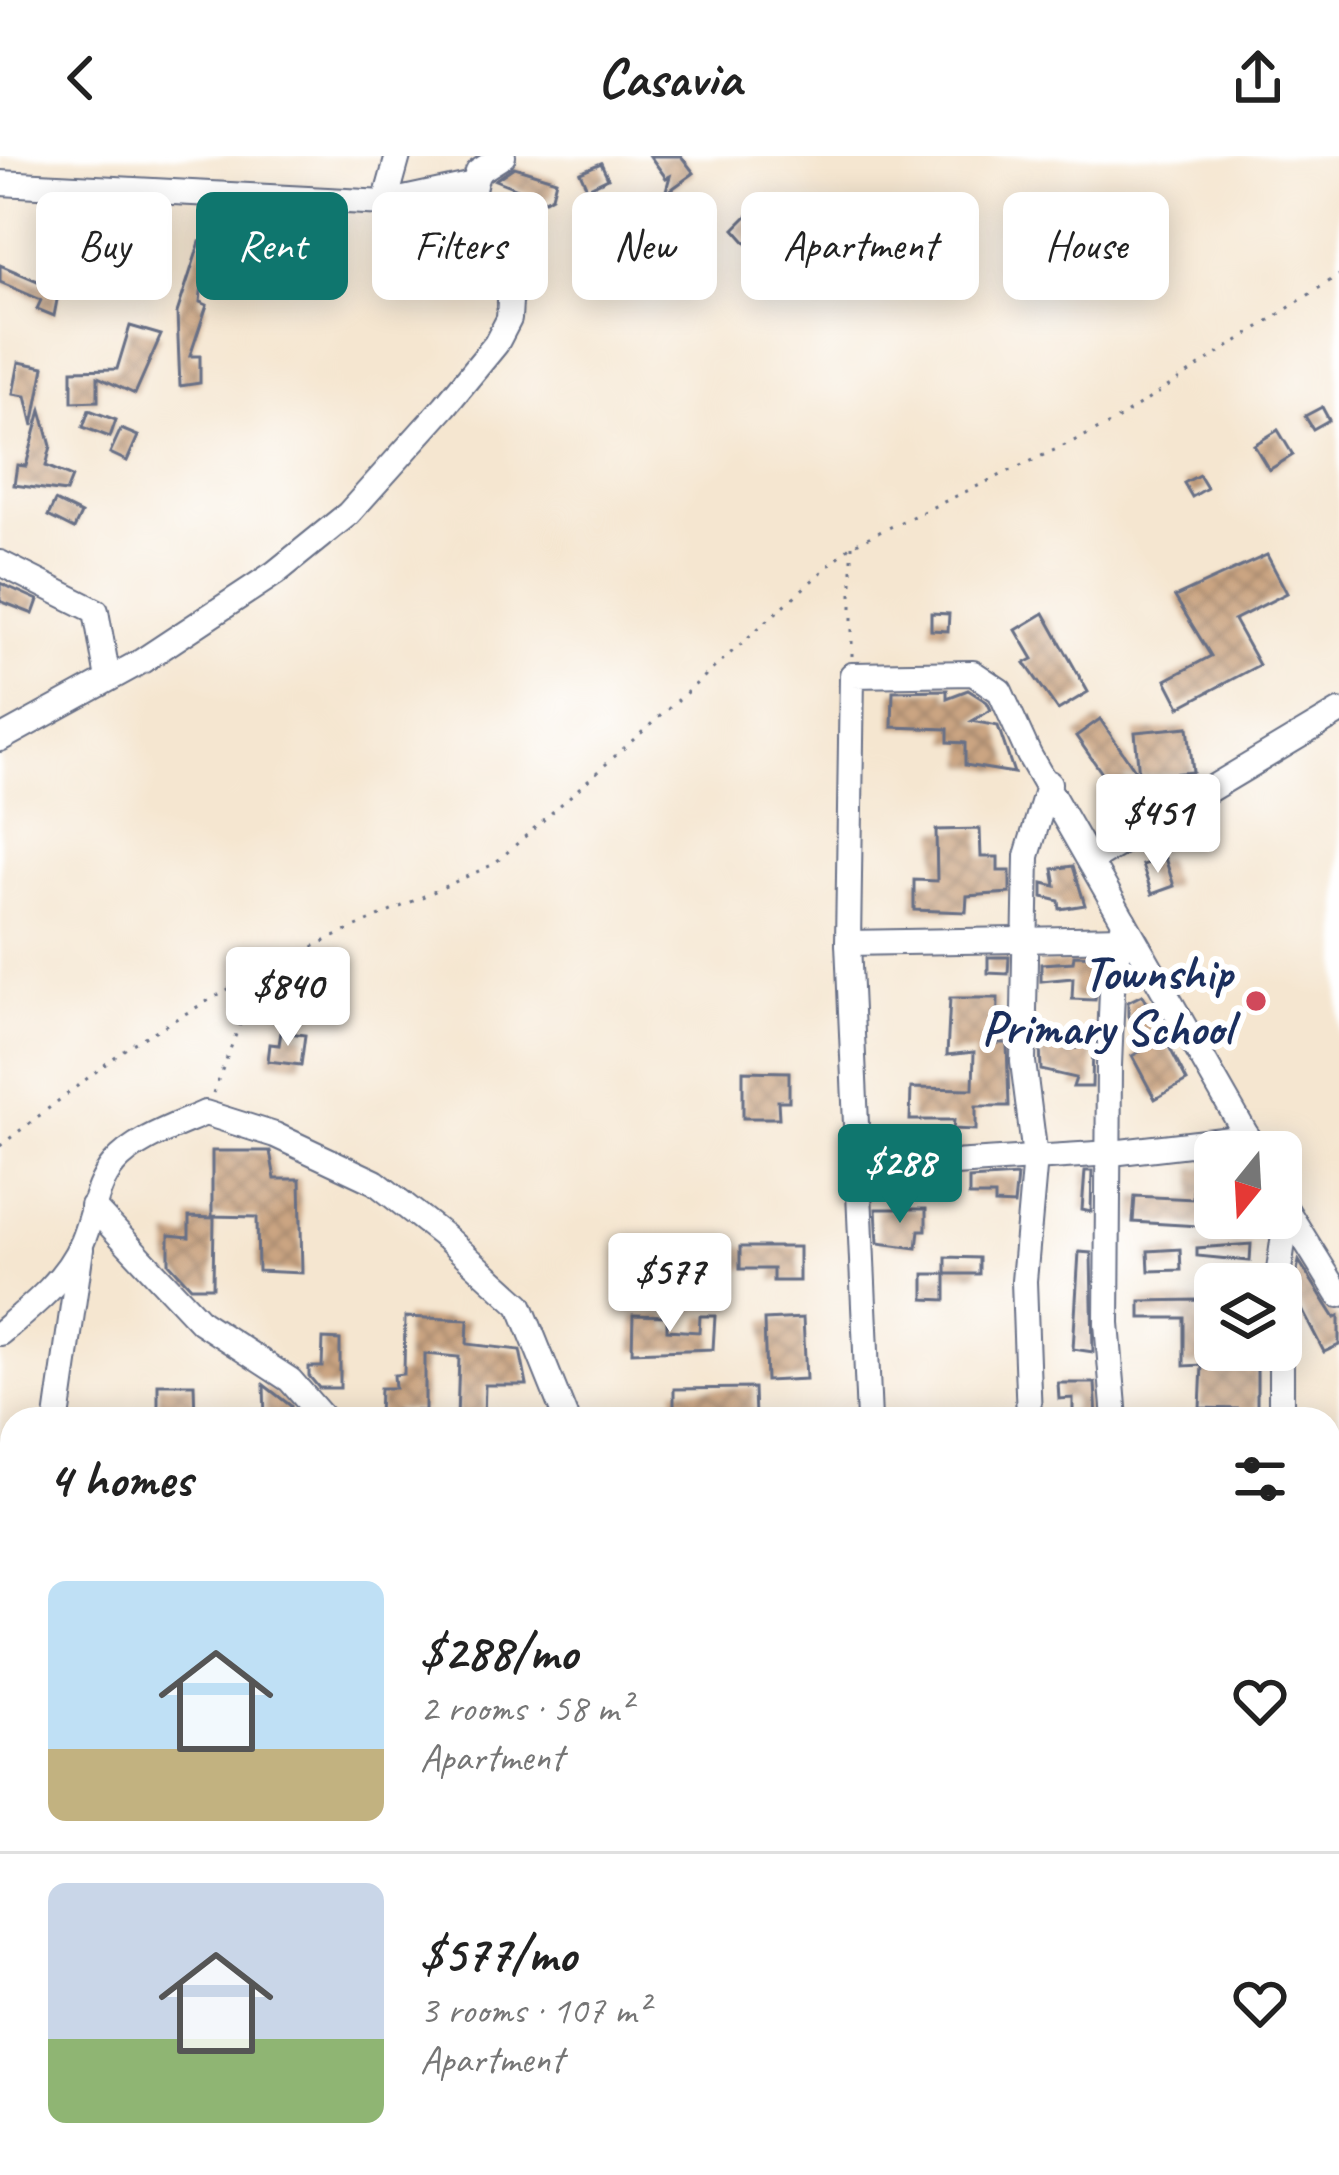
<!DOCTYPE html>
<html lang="en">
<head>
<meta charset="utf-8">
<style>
  :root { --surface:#fff; --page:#f6f6f6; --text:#222; --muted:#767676; --line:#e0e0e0; --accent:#0f766e }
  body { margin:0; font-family:Caveat,sans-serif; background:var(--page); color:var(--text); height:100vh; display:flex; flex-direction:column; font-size:45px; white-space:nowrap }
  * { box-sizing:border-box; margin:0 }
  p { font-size:39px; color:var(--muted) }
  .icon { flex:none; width:66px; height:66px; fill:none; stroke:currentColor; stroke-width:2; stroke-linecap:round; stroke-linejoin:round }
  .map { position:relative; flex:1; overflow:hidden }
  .details { position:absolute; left:0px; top:1251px; width:1341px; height:768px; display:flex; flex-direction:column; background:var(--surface); border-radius:36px 36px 0 0; box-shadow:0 6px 30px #0003 }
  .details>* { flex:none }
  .guide { position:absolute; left:36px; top:36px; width:1269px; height:108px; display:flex; gap:24px }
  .needle { width:78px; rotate:198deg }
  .fabs { position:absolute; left:1194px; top:975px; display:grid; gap:24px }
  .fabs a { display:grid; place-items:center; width:108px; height:108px; border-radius:18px; background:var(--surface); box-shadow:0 6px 30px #0003; font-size:60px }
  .price { position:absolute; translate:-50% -102px; padding:0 27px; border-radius:12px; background:#fff; color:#222; font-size:39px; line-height:78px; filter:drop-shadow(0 3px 6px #0008) }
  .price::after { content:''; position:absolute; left:50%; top:72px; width:36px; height:27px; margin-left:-18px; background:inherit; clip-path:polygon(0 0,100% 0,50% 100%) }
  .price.on { background:var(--accent); color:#fff }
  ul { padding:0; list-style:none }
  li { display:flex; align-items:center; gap:36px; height:300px; padding:0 48px }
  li+li { border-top:3px solid var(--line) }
  li span { display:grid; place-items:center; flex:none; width:336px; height:240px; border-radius:18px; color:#555 }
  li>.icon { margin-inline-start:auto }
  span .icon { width:144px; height:144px; fill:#fffc; stroke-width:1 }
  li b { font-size:51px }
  h2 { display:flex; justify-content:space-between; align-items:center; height:144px; padding:0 48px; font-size:51px }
  .chip { padding:0 42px; border-radius:18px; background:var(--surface); box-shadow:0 6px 30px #0003; font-size:42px; line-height:108px }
  .chip.on { background:var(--accent); color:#fff }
  header { display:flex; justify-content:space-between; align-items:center; height:156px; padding:0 48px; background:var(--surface); font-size:54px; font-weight:800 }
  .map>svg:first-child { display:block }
  .building { fill:url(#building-cross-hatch) }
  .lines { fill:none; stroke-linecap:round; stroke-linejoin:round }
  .minor-casing { stroke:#676f86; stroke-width:28 }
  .path { stroke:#676f86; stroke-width:3; stroke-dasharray:3 9; stroke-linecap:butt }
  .minor { stroke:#fff; stroke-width:24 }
  .poi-dot { fill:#d1495b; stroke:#fff; stroke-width:4.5 }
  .labels { text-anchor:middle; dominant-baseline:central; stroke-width:12; stroke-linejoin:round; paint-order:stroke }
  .poi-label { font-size:48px; font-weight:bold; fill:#1b2f5e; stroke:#fff; text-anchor:end }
</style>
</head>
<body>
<header><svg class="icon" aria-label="back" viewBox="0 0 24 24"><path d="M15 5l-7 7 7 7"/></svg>Casavia<svg class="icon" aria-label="share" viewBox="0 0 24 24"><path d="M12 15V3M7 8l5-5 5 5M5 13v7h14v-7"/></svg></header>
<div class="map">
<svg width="1339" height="2019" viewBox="0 0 1339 2019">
  <defs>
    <pattern id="building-cross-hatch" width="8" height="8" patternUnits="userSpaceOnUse" patternTransform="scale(3)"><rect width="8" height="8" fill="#cba582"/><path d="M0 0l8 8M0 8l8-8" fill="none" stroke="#a4876e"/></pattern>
  </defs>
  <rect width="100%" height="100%" fill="#fff"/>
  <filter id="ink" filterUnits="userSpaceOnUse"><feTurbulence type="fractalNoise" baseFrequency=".00833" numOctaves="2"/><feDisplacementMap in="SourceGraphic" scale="24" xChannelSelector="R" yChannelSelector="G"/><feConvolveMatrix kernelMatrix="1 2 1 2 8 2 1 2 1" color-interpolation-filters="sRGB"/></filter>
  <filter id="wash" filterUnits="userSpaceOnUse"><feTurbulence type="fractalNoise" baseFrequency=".004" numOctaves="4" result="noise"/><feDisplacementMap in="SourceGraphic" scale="48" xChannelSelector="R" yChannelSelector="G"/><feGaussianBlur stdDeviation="2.7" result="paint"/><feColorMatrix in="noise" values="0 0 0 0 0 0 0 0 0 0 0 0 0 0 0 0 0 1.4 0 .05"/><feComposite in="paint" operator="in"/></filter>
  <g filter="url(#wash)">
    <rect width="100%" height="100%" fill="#f5e6d0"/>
    <g id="blocks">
      <!-- building -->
      <g class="building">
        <polygon points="650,0 681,0 694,17 665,38 670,20 666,22"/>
        <polygon points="601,7 608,22 587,32 580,16"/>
        <polygon points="514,11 556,24 552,40 545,44 495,24"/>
        <polygon points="748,59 774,82 758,100 734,73"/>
        <polygon points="406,63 445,78 438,94 467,105 462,119 420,105 415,117 389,106"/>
        <polygon points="200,86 215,92 202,126 200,146 207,149 190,200 200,200 200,227 180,230 177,157"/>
        <polygon points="58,106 64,107 54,160 37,153 41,144 0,126 0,109 47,129"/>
        <polygon points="130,170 161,179 135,238 98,221 98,245 72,246 72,214 117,213"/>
        <polygon points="19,206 44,211 33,270 26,240 13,238"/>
        <polygon points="1322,251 1329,264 1313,273 1305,260"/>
        <polygon points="41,254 51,290 46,310 72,321 66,336 14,329 17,309 26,310"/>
        <polygon points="89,254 116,264 110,281 83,271"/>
        <polygon points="121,273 138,280 127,305 110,297"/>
        <polygon points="1278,274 1293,299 1269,314 1254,289"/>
        <polygon points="1199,319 1207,332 1192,341 1184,327"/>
        <polygon points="55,345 81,358 74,373 48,360"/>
        <polygon points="1267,399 1287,437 1234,464 1259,509 1180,551 1166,524 1211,500 1175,441"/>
        <polygon points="0,427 38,444 33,458 0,445"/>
        <polygon points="931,457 949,458 948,475 931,474"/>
        <polygon points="1044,457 1088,536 1058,554 1025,507 1033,503 1016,474"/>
        <polygon points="947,534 947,542 968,534 987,546 991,554 972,565 998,570 1014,617 965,609 965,587 948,586 948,573 892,571 893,535"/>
        <polygon points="1100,563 1139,620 1135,576 1188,571 1193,616 1124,622 1140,649 1112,666 1098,642 1113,633 1076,580"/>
        <polygon points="980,673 981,701 998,701 998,715 1010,715 1010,737 967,740 966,756 914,754 914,724 937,725 936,674"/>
        <polygon points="1165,702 1174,730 1152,738 1142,709"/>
        <polygon points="1073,710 1085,749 1060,753 1059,745 1043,741 1043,727 1056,730 1053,713"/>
        <polygon points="1074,799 1101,800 1095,844 1072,843 1073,822 1041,825 1041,808 1073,806"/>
        <polygon points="988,801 1009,801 1008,818 988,817"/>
        <polygon points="1142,839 1187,925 1155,943 1132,900 1146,892 1128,860 1128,846"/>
        <polygon points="950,842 998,842 997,887 1007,887 1009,950 976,950 976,974 953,973 954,964 910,964 911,932 973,933 974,896 947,899"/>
        <polygon points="281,876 305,879 301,909 268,905 270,888 279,889"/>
        <polygon points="1076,887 1093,888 1092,931 1073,931 1076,922 1041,914 1040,888 1076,892"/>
        <polygon points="743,915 789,916 789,945 778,945 779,962 743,962"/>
        <polygon points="212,995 270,995 275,1023 300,1023 302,1117 258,1115 257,1061 212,1060"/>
        <polygon points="1193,1012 1215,1012 1215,1071 1133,1066 1135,1040 1193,1043"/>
        <polygon points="1085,1015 1092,1015 1091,1056 1082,1054"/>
        <polygon points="1017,1020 1014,1049 995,1048 995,1040 969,1040 969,1023"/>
        <polygon points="876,1053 926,1053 926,1074 919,1074 917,1092 878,1087"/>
        <polygon points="189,1061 214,1062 213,1131 191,1131 169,1107 169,1079 189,1081"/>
        <polygon points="1251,1088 1250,1105 1197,1100 1197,1092"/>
        <polygon points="740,1091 799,1091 799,1125 773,1125 773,1113 740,1113"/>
        <polygon points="1180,1093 1181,1114 1149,1115 1148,1095"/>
        <polygon points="1079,1096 1091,1097 1093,1196 1073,1193"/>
        <polygon points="946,1101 979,1102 979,1118 946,1118"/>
        <polygon points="1299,1105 1335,1162 1339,1160 1339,1189 1324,1196 1298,1146 1294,1129"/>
        <polygon points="924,1118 946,1118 946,1144 924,1143"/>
        <polygon points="1198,1144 1199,1160 1215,1160 1215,1194 1227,1194 1227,1201 1257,1201 1257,1263 1238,1263 1238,1253 1200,1252 1202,1209 1184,1210 1184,1162 1140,1162 1140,1145"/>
        <polygon points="633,1159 667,1160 667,1174 699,1176 700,1160 715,1160 713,1193 632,1196"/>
        <polygon points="405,1161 468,1164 467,1188 520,1194 527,1229 485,1229 484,1263 457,1263 459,1201 425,1198 425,1255 396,1254 396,1263 379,1263 380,1232 395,1232 394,1219 404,1218"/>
        <polygon points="803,1162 806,1223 766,1225 764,1164"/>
        <polygon points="323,1183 340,1184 340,1232 319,1232 309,1220 309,1211 322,1211"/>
        <polygon points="1058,1227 1095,1227 1097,1263 1073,1263 1073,1242 1059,1243"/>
        <polygon points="158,1228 194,1228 195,1263 158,1263"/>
        <polygon points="264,1229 291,1250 291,1263 265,1263"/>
        <polygon points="754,1232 755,1263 674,1263 674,1233"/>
      </g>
    </g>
  </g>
  <g filter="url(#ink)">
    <use href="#blocks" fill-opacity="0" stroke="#676f86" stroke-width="3"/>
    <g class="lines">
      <defs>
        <g id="minor">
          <polyline points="0,27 385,47 474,28 478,16 503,0"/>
          <polyline points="385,47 398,0"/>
          <polyline points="0,407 96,455 108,523"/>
          <polyline points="0,583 142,505 275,417 348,358 445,250 496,188 509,163 511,127 469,64 474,28"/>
          <polyline points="1090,705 1339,556"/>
          <polyline points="848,787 1125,782"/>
          <polyline points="858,1013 1112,997 1248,981"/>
          <polyline points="1281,1045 1339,1139"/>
          <polyline points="92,1050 201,1166 290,1224 324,1263"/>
          <polyline points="1277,1128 1287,1057"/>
          <path d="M0,1177C30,1152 67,1123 82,1086C93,1061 95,1030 114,1008C135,983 176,970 205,957L275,979L375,1026L445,1081L520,1149L566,1263"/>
          <polyline points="57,1263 81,1093"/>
          <polyline points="869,1263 848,787 852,519 973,517 1000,535 1029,599 1256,996"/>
          <polyline points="1029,1263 1024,1125 1035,1001 1023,906 1027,700 1049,627"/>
          <polyline points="1115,1263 1107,1167 1109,910 1112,835 1124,765"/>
          <polyline points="1281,1263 1281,1187"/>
          <polyline points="1329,1308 1339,1308"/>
          <polyline points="0,1683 12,1656"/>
          <polyline points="0,1744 12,1744"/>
          <polyline points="1329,1879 1339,1879"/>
          <polyline points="0,1956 12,1956"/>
          <polyline points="718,2007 719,2019"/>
          <polyline points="303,2019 304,2007"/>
          <polyline points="500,2019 500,2007"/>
          <polyline points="855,2019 856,2007"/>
        </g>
      </defs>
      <!-- minor casing -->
      <use href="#minor" class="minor-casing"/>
      <!-- path -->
      <g class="path">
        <polyline points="852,389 852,500"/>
        <polyline points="213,937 260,817"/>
        <polyline points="0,990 129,890 260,815 494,708 852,389 1112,267 1339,119"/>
        <polyline points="0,1362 12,1364"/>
        <polyline points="1255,2007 1297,2019"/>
      </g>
      <!-- minor -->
      <use href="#minor" class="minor"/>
    </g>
  </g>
  <!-- markers -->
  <circle class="poi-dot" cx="1256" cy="845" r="12"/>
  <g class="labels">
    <!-- poi labels -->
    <g class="poi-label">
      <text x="1232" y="817">Township<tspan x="1232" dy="55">Primary School</tspan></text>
    </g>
  </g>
</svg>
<div class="fabs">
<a><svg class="needle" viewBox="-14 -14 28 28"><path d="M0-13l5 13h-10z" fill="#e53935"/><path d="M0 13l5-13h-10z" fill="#767676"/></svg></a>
<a><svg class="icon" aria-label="layers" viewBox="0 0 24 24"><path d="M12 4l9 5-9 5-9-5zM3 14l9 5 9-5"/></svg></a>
</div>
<b class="price" style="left:1158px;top:720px">$451</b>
<b class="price" style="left:288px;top:893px">$840</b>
<b class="price on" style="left:900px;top:1070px">$288</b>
<b class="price" style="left:670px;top:1179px">$577</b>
<div class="guide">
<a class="chip">Buy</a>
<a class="chip on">Rent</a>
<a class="chip">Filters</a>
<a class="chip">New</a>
<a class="chip">Apartment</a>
<a class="chip">House</a>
</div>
<section class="details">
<h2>4 homes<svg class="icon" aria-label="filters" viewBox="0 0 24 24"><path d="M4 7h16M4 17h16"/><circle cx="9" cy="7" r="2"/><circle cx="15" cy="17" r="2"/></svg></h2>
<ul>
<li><span style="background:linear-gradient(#bfe0f5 70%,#c2b280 0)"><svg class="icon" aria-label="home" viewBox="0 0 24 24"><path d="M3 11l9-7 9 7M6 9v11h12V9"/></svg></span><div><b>$288/mo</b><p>2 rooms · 58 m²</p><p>Apartment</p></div><svg class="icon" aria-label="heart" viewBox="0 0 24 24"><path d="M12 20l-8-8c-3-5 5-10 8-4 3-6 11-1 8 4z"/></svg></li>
<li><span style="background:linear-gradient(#c9d6e8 65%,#8fb573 0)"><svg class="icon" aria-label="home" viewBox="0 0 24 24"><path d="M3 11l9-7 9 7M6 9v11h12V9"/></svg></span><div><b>$577/mo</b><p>3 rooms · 107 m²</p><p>Apartment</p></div><svg class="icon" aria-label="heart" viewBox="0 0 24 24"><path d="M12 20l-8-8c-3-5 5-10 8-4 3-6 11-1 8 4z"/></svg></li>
</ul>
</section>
</div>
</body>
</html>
